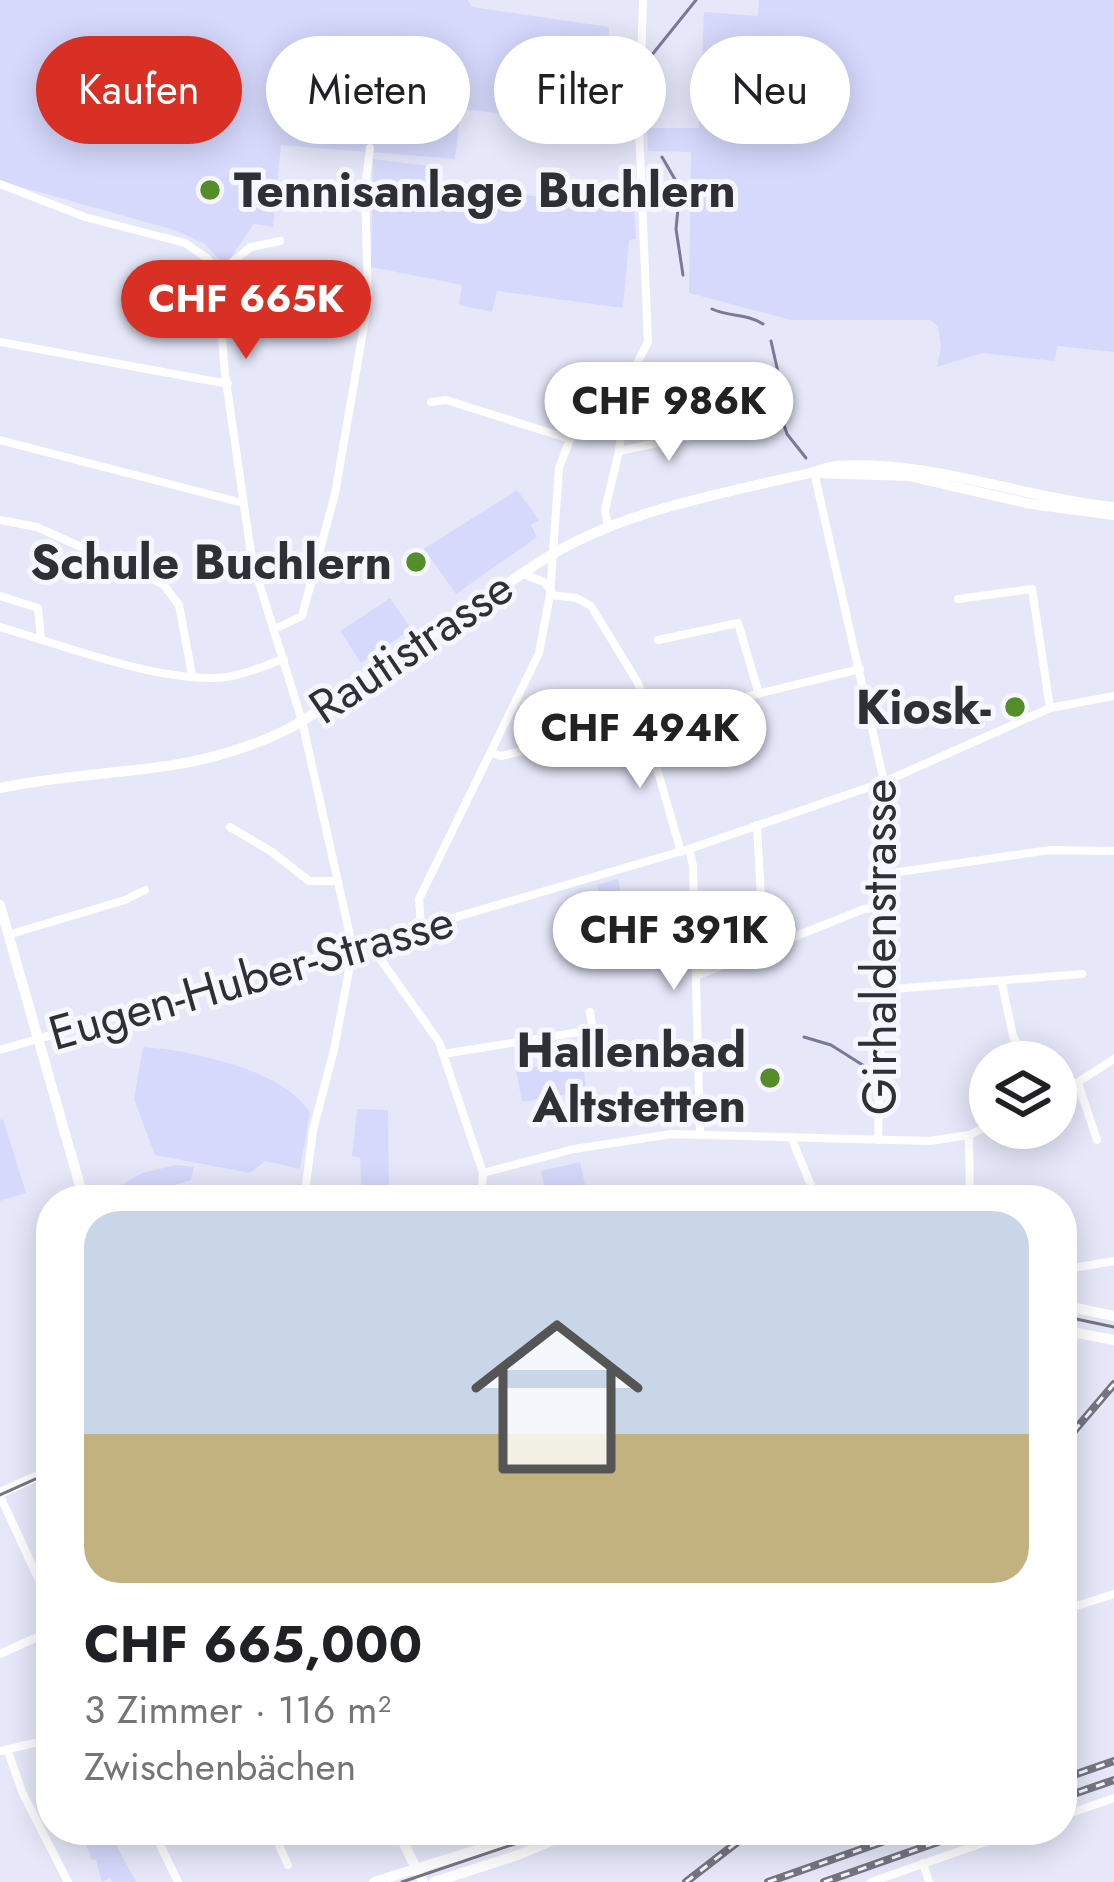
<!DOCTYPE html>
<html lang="de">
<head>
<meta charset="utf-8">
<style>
  :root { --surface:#fff; --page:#f6f6f6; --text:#202124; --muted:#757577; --accent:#d93025 }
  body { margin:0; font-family:Jost,sans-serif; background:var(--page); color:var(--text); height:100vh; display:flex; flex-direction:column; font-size:45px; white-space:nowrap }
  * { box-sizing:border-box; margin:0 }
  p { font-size:39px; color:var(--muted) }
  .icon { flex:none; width:66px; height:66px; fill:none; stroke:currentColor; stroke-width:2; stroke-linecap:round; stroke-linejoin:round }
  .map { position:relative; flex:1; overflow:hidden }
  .details { position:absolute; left:36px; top:1185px; width:1041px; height:660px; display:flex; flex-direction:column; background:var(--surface); border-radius:48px; box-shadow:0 6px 30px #0003 }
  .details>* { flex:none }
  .top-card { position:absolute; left:36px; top:36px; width:1044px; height:108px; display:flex; gap:24px }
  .controls { position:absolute; left:969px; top:1041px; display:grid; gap:24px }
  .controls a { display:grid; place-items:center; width:108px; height:108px; border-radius:50%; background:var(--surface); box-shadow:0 6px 30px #0003; font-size:60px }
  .price { position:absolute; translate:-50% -102px; padding:0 27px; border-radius:42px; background:#fff; color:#222; font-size:39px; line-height:78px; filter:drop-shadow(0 3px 6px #0008) }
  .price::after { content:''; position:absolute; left:50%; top:72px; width:36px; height:27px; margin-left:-18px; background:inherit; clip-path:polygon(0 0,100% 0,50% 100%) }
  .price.selected { background:var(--accent); color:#fff }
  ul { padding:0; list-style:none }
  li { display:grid; align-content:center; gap:24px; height:636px; padding:0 48px }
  li span { display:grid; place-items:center; height:372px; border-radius:36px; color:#555 }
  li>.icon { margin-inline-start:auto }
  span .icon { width:216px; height:216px; fill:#fffc; stroke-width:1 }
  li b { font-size:51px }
  .chip { padding:0 42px; border-radius:54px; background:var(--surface); box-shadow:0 6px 30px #0003; font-size:42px; line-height:108px }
  .chip.selected { background:var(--accent); color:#fff }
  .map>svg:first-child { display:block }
  .green { fill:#d6d9fc }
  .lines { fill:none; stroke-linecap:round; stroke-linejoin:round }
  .stream { stroke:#787a97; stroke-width:3 }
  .street { stroke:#fff; stroke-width:8 }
  .secondary { stroke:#fff; stroke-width:10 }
  .tram { stroke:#747580; stroke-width:3 }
  .rail-casing { stroke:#747580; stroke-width:8 }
  .rail { stroke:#f5f6fe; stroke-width:3; stroke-dasharray:9; stroke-linecap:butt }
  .poi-dot { fill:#558d29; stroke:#f5f6fe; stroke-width:4.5 }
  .labels { text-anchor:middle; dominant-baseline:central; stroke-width:10; stroke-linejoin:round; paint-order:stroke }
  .poi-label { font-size:48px; font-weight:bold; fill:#2f2f36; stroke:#f5f6fe; text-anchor:end }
  .street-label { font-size:48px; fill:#2f2f36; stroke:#f5f6fe }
</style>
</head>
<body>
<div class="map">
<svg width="1114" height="1882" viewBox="0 0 1114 1882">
  <rect width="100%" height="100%" fill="#e6e8fa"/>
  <!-- green -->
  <g class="green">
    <polygon points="0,0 468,0 472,7 609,27 604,125 461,109 455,159 281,145 273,227 254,224 225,266 205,244 174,230 0,181"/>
    <polygon points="759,0 1114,0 1114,352 1057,346 1055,361 982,353 937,367 941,347 938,326 930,320 791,320 689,293 691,152 648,151 647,128 699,128 704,12 758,16"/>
    <polygon points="373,159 429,166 427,184 634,207 636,239 629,240 623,308 497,291 492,312 459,305 462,285 371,267"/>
    <polygon points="517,490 539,520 531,525 537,537 456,594 424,549"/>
    <polygon points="390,598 411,629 361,663 340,631"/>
    <polygon points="618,879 628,925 610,931 597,885"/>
    <path d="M143,1047C190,1050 285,1070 310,1113L300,1169L265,1161L250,1173L155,1155L134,1099Z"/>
    <polygon points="583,1060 586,1091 522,1102 516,1070"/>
    <polygon points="357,1109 388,1110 389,1200 362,1200 360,1158 352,1156"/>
    <polygon points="3,1119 26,1193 0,1201 0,1120"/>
    <polygon points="580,1162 587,1194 547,1200 541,1171"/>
    <polygon points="176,1165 194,1167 191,1180 162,1189 162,1200 119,1200 115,1189 142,1173"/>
    <polygon points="81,1830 108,1830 136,1882 112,1882 110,1878 102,1882 96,1860 92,1860"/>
  </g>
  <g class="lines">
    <!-- stream -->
    <g class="stream">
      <polyline points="647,108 651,56 696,0"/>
      <polyline points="662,157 680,188 676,229 683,275"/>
      <path d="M712,309C729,317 749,314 763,324"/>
      <polyline points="771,341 784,399 782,419 787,434 806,458"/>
      <polyline points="804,1037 831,1045 869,1069"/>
    </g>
    <!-- street -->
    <g class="street">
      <polyline points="0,184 85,217 185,243 208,259 217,274 225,374 252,560 302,721 353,949 334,1050 313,1130 304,1200"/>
      <polyline points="217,274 251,247 280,241"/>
      <polyline points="0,342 228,384"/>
      <polyline points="627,388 722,381"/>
      <polyline points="431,402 446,400 570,439"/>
      <polyline points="0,440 243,503"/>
      <polyline points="619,451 715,431"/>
      <polyline points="814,472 887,795 878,1140"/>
      <polyline points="0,520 37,527 163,584 179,605 192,675"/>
      <polyline points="608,527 605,510 619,451 627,388 622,383"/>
      <polyline points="523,574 544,582 551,590"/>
      <polyline points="550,595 577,598 591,606 638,683 652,720 656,765 681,852"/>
      <polyline points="0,596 38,608 41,639"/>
      <polyline points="958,599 1032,589 1050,708"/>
      <path d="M0,627C63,645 145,678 211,678C235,679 261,667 284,659"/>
      <polyline points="275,629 302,616 335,494 368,302 365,188 370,148"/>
      <polyline points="658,640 738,623 759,694"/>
      <polyline points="491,753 501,756 860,669"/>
      <polyline points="757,825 761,897 779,943"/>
      <polyline points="230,827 272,852 309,881 335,881"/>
      <polyline points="689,849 693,866 700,1133"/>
      <polyline points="885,874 1050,850 1114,851"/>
      <polyline points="421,927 419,899 539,653 550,595 559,468 570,439 600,402 632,373 648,342 639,129 643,0"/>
      <polyline points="11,934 125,900 145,890"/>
      <polyline points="369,943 439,1042 483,1173 481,1200"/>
      <polyline points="696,976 864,909 884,907"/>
      <polyline points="1002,984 1013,1036 1025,1062"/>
      <polyline points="881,990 1082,974"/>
      <polyline points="590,1012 597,1056"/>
      <polyline points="0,1050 689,849 884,782 1050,708 1114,696"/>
      <polyline points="443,1054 592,1030"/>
      <polyline points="1078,1083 1097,1140"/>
      <polyline points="1056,1096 1114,1059"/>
      <polyline points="969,1135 970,1200"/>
      <polyline points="791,1137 817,1200"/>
      <polyline points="483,1173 574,1149 672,1134 930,1141 969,1135 990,1125"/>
      <polyline points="1062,1270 1114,1261"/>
      <polyline points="0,1496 51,1606"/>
      <polyline points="1076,1606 1114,1594"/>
      <polyline points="0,1654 51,1631"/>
      <polyline points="7,1749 23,1794 68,1882"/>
      <polyline points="0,1751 51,1739"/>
      <polyline points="1062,1816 1114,1798"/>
      <polyline points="153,1830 178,1882"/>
      <polyline points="272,1830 288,1865"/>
      <polyline points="923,1863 929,1882"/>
      <polyline points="871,1882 1020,1830"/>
    </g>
    <!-- secondary -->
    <g class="secondary">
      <polyline points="817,473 909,476 1031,504 1114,515"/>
      <path d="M0,788C103,766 183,779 284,731C316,715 346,691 376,671C429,636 482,600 535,565C614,512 718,494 810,473C819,471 826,467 836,466C930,459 1021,498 1114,507"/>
      <polyline points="0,905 84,1200"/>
      <polyline points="1062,1305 1114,1316"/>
      <polyline points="1062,1330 1114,1340"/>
      <polyline points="0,1493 51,1470"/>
      <polyline points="397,1830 423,1882"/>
      <polyline points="374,1882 540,1830"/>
      <polyline points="434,1882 518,1855 578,1830"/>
    </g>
    <!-- tram -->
    <g class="tram">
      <polyline points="1062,1316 1114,1327"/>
      <polyline points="0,1495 51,1472"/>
      <polyline points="402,1882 556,1830"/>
    </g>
    <defs>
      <g id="rail">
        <polyline points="1062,1445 1114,1384"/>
        <polyline points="1062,1779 1114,1761"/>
        <polyline points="1062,1798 1114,1780"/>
        <polyline points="686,1882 753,1830"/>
        <polyline points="768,1882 916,1830"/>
        <polyline points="824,1882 972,1830"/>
      </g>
    </defs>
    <!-- rail casing -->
    <use href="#rail" class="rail-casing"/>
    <!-- rail -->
    <use href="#rail" class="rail"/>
  </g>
  <!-- markers -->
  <g class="poi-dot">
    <circle cx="210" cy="190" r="12"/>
    <circle cx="416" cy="562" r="12"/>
    <circle cx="1015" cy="707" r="12"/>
    <circle cx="770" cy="1078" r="12"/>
  </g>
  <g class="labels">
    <!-- poi labels -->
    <g class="poi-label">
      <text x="234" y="190" text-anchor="start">Tennisanlage Buchlern</text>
      <text x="392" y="562">Schule Buchlern</text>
      <text x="991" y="707">Kiosk-</text>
      <text x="746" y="1050">Hallenbad<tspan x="746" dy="55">Altstetten</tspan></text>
    </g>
    <!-- street labels -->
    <g class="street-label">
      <text transform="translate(411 647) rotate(-34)">Rautistrasse</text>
      <text transform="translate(879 947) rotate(-90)">Girhaldenstrasse</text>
      <text transform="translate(251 977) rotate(-16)">Eugen-Huber-Strasse</text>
    </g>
  </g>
</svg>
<div class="controls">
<a><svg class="icon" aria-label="layers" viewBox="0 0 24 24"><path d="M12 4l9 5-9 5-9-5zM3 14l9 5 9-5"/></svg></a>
</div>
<b class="price selected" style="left:246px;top:362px">CHF 665K</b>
<b class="price" style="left:669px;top:464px">CHF 986K</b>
<b class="price" style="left:640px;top:791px">CHF 494K</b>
<b class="price" style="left:674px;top:993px">CHF 391K</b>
<div class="top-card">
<a class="chip selected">Kaufen</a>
<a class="chip">Mieten</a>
<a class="chip">Filter</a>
<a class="chip">Neu</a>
</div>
<section class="details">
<ul>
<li><span style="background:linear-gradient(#c9d6e8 60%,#c2b280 0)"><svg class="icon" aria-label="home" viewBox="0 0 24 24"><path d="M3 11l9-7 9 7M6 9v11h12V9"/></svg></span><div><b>CHF 665,000</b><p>3 Zimmer · 116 m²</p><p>Zwischenbächen</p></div></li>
</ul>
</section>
</div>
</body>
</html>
